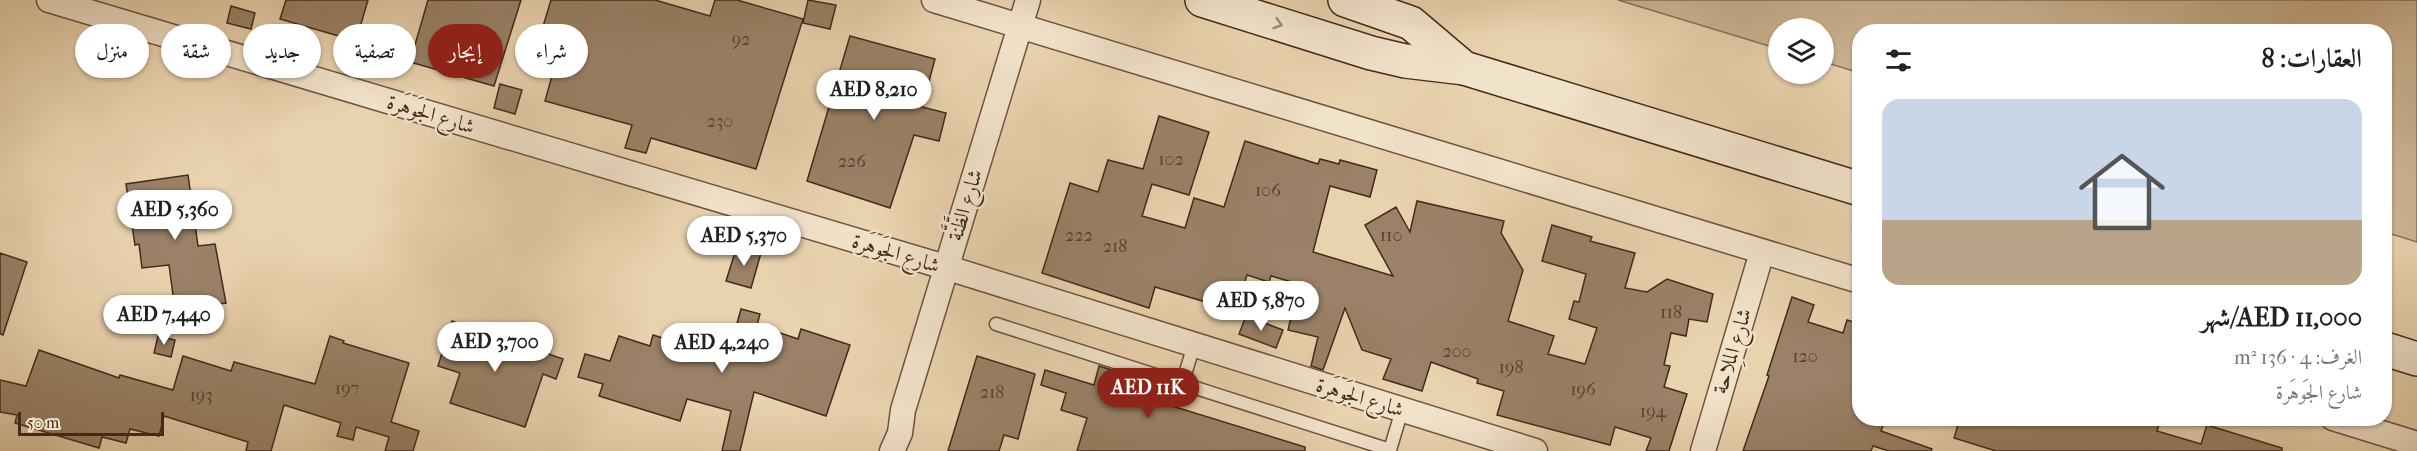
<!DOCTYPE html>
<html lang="ar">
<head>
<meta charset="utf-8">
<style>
  :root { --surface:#fff; --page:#f2f2f2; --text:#222; --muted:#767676; --line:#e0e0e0; --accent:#8f2418 }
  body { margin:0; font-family:"IM FELL French Canon",Amiri,serif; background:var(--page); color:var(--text); direction:rtl; height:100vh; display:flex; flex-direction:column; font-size:22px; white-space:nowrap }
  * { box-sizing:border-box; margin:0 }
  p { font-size:20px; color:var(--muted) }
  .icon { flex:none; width:33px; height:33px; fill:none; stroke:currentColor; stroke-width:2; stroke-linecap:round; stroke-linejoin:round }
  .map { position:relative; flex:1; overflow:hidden; direction:ltr }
  .panel { position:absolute; left:1852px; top:24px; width:540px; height:402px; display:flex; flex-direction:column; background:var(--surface); border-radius:24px; box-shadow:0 2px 4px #0004; direction:rtl }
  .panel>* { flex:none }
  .guide { position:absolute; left:18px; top:24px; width:570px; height:54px; direction:rtl; display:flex; gap:12px }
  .buttons { position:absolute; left:1768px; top:18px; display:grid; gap:12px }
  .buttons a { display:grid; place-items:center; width:66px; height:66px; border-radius:50%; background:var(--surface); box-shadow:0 2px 4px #0004; font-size:30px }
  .scale { position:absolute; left:18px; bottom:15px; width:146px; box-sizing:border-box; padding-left:6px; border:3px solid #442a1b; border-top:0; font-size:16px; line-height:21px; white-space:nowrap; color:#442a1b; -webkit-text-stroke:4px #f1e2ca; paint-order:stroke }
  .price { position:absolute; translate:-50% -51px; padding:0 14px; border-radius:21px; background:#fff; color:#222; font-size:20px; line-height:39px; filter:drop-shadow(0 2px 3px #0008) }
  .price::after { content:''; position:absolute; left:50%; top:36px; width:18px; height:14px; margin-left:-9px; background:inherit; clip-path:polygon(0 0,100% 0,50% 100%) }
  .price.current { background:var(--accent); color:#fff }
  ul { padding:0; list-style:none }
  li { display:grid; align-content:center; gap:12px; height:318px; padding:0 30px }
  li+li { border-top:2px solid var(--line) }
  li span { display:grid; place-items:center; height:186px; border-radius:18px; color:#555 }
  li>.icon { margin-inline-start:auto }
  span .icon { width:108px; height:108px; fill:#fffc; stroke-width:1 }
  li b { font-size:26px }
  h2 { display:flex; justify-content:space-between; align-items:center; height:72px; padding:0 30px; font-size:26px }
  .tag { padding:0 21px; border-radius:27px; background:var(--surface); box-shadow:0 2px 4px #0004; font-size:21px; line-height:54px }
  .tag.current { background:var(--accent); color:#fff }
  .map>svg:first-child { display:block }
  .green { fill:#cdb595; stroke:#887058; stroke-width:1.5 }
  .building { fill:#9a8167; stroke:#442a1b; stroke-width:1.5 }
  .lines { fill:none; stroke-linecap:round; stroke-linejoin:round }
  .lane-casing { stroke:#6d5440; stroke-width:15 }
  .street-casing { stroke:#6d5440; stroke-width:27 }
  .secondary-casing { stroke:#442a1b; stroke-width:36 }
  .lane { stroke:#f1e2ca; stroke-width:12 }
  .street { stroke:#f1e2ca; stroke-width:24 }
  .secondary { stroke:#f1e2ca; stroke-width:33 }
  .oneway { stroke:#9a8672 }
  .labels { text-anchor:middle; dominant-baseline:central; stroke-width:4.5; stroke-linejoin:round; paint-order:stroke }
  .number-label { font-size:18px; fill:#5a402e }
  .street-label { font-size:21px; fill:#442a1b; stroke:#f1e2ca }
</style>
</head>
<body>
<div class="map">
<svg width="2417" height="451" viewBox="0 0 2417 451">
  <rect width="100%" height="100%" fill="#e9d2ae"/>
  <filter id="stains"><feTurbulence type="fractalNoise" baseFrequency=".00333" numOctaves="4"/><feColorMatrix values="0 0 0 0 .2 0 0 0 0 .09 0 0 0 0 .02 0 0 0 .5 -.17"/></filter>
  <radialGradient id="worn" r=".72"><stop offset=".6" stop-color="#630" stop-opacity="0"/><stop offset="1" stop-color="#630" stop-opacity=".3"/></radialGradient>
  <!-- green -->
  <polygon class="green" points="1618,0 2417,0 2417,242 2385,232 2385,32 1860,32 1860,73 1824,62 1824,28 1779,28 1779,49"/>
  <!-- building -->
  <g class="building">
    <polygon points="286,0 368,0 356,41 280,19"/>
    <polygon points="428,0 521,0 494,86 410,62"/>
    <polygon points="551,0 655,0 710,16 715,0 737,0 803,19 756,169 651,138 646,153 625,148 632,125 545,101 557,58 535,53"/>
    <polygon points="808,0 836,5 830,29 803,23"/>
    <polygon points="231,6 255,13 251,29 227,23"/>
    <polygon points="366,35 387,39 380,67 360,63"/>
    <polygon points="850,36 935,59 922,107 946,113 939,141 914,135 890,208 807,181"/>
    <polygon points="500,84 522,90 515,114 494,108"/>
    <polygon points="1159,116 1209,132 1189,195 1152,184 1142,216 1185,228 1194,198 1224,207 1245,141 1318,164 1320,159 1339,164 1340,160 1377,170 1370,197 1330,186 1313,252 1393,276 1365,225 1396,207 1410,232 1417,201 1504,221 1501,233 1523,270 1508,321 1554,336 1548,354 1585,364 1597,328 1569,319 1574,301 1579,302 1586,274 1542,261 1552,225 1592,237 1590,241 1635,253 1625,288 1647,292 1667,279 1713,294 1707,322 1689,319 1686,336 1671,333 1664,365 1670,366 1664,387 1687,394 1669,451 1646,451 1651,438 1615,427 1610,445 1497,415 1504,391 1477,383 1478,379 1431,362 1422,391 1383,379 1391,359 1362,350 1345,308 1323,370 1311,366 1318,337 1288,330 1299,284 1271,276 1269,282 1247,275 1236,311 1155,287 1149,308 1042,273 1070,183 1098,192 1108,160 1143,169"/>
    <polygon points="188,175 198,246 215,244 226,303 175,310 169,265 142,268 139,244 135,245 126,184"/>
    <polygon points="737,246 761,253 751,288 726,281"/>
    <polygon points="0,253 27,262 3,335 0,334"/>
    <polygon points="1792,297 1814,305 1808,322 1843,333 1847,320 1860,324 1860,418 1886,418 1881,431 1932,449 1931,451 1889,451 1873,446 1871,451 1743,451 1769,376 1767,375"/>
    <polygon points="741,309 760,314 757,325 798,339 801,329 850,345 826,416 754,392 740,451 722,451 731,411 687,399 680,421 599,396 603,384 578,377 585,354 610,361 619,336 650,346 653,335 714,354 715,352 728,356"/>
    <polygon points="1246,316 1283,330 1276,348 1239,334"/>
    <polygon points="452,321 563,359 556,379 543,374 525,427 450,403 460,373 438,366"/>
    <polygon points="158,336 175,340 171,357 154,353"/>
    <polygon points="330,336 344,341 343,343 409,363 391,422 419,431 413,451 385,451 389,437 356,427 353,440 337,436 341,423 284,405 271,451 246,451 248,442 164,416 159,436 130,429 126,443 102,437 99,448 15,423 17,415 0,412 0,380 26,386 39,350 119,378 120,375 173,390 183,356 231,371 234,362 315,384"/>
    <polygon points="977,356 1035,374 1018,439 1004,435 999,451 948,451"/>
    <polygon points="1099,366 1164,386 1159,402 1305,447 1305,451 1077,451 1087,418 1061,410 1066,393 1041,385 1045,370 1094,385"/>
    <polygon points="1960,418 2161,418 2157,431 2201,444 2207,425 2282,448 2282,451 1996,451 1954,438"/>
  </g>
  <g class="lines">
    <defs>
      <g id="lane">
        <polyline points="996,324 1390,450 1402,410"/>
        <polyline points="1182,384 1194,345"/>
      </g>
      <g id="street">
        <polyline points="49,0 945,267 1535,451"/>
        <polyline points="934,0 1860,281"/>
        <polyline points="2333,418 2417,444"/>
        <polyline points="892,451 900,433 903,410 1028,0"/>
        <polyline points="1703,451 1762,252"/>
      </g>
      <g id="secondary">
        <polyline points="1202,0 1371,53 1405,61 1464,68 1860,189"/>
        <polyline points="1345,0 1411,23 1464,68"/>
        <polyline points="2385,349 2417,359"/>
      </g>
    </defs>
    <!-- lane casing -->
    <use href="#lane" class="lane-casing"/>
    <!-- street casing -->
    <use href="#street" class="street-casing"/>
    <!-- secondary casing -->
    <use href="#secondary" class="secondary-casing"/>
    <!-- lane -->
    <use href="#lane" class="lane"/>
    <!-- street -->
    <use href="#street" class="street"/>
    <!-- secondary -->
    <use href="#secondary" class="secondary"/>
  </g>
  <!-- one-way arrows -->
  <defs><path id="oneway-chevron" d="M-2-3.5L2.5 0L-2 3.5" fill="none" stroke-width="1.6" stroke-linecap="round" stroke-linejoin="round" transform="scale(1.5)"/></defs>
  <use class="oneway" href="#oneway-chevron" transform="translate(1278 24) rotate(17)"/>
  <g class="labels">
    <!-- number labels -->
    <g class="number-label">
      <text x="741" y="39">92</text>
      <text x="720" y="121">230</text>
      <text x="1171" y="159">102</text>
      <text x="852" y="161">226</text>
      <text x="1268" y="190">106</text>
      <text x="1079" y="235">222</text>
      <text x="1391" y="235">110</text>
      <text x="1115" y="246">218</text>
      <text x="1671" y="312">118</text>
      <text x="1457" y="351">200</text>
      <text x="1805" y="356">120</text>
      <text x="1511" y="367">198</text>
      <text x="347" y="388">197</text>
      <text x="1583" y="389">196</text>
      <text x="992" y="392">218</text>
      <text x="201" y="395">193</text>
      <text x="1653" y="411">194</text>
    </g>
    <!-- street labels -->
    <g class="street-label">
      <text transform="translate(431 114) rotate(17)">شارع الجَوهَرة</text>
      <text transform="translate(965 205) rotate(-73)">شارع الظَّنَّة</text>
      <text transform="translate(896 253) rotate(17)">شارع الجَوهَرة</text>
      <text transform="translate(1732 351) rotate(-73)">شارع المِلاحة</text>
      <text transform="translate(1360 397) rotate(17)">شارع الجَوهَرة</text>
    </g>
  </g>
  <rect width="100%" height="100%" filter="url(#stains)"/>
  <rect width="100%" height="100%" fill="url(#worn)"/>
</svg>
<div class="buttons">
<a><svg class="icon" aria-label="layers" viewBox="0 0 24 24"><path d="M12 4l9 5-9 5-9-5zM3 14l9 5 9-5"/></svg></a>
</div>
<div class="scale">50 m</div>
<b class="price" style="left:874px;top:121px">AED 8,210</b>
<b class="price" style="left:175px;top:241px">AED 5,360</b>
<b class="price" style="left:744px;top:267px">AED 5,370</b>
<b class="price" style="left:1261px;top:332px">AED 5,870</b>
<b class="price" style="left:164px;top:346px">AED 7,440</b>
<b class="price" style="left:495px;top:373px">AED 3,700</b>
<b class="price" style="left:722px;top:374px">AED 4,240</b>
<b class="price current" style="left:1148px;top:419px">AED 11K</b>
<div class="guide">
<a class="tag">شراء</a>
<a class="tag current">إيجار</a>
<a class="tag">تصفية</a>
<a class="tag">جديد</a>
<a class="tag">شقة</a>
<a class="tag">منزل</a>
</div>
<section class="panel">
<h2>العقارات: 8<svg class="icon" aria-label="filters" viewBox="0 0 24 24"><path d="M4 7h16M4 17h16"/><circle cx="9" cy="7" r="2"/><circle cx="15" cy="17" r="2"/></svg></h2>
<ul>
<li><span style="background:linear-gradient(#c9d6e8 65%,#b9a48a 0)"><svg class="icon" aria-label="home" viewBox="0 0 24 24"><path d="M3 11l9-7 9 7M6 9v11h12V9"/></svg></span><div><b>AED 11,000/شهر</b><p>الغرف: 4 · 136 m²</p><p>شارع الجَوهَرة</p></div></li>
</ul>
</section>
</div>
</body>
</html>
